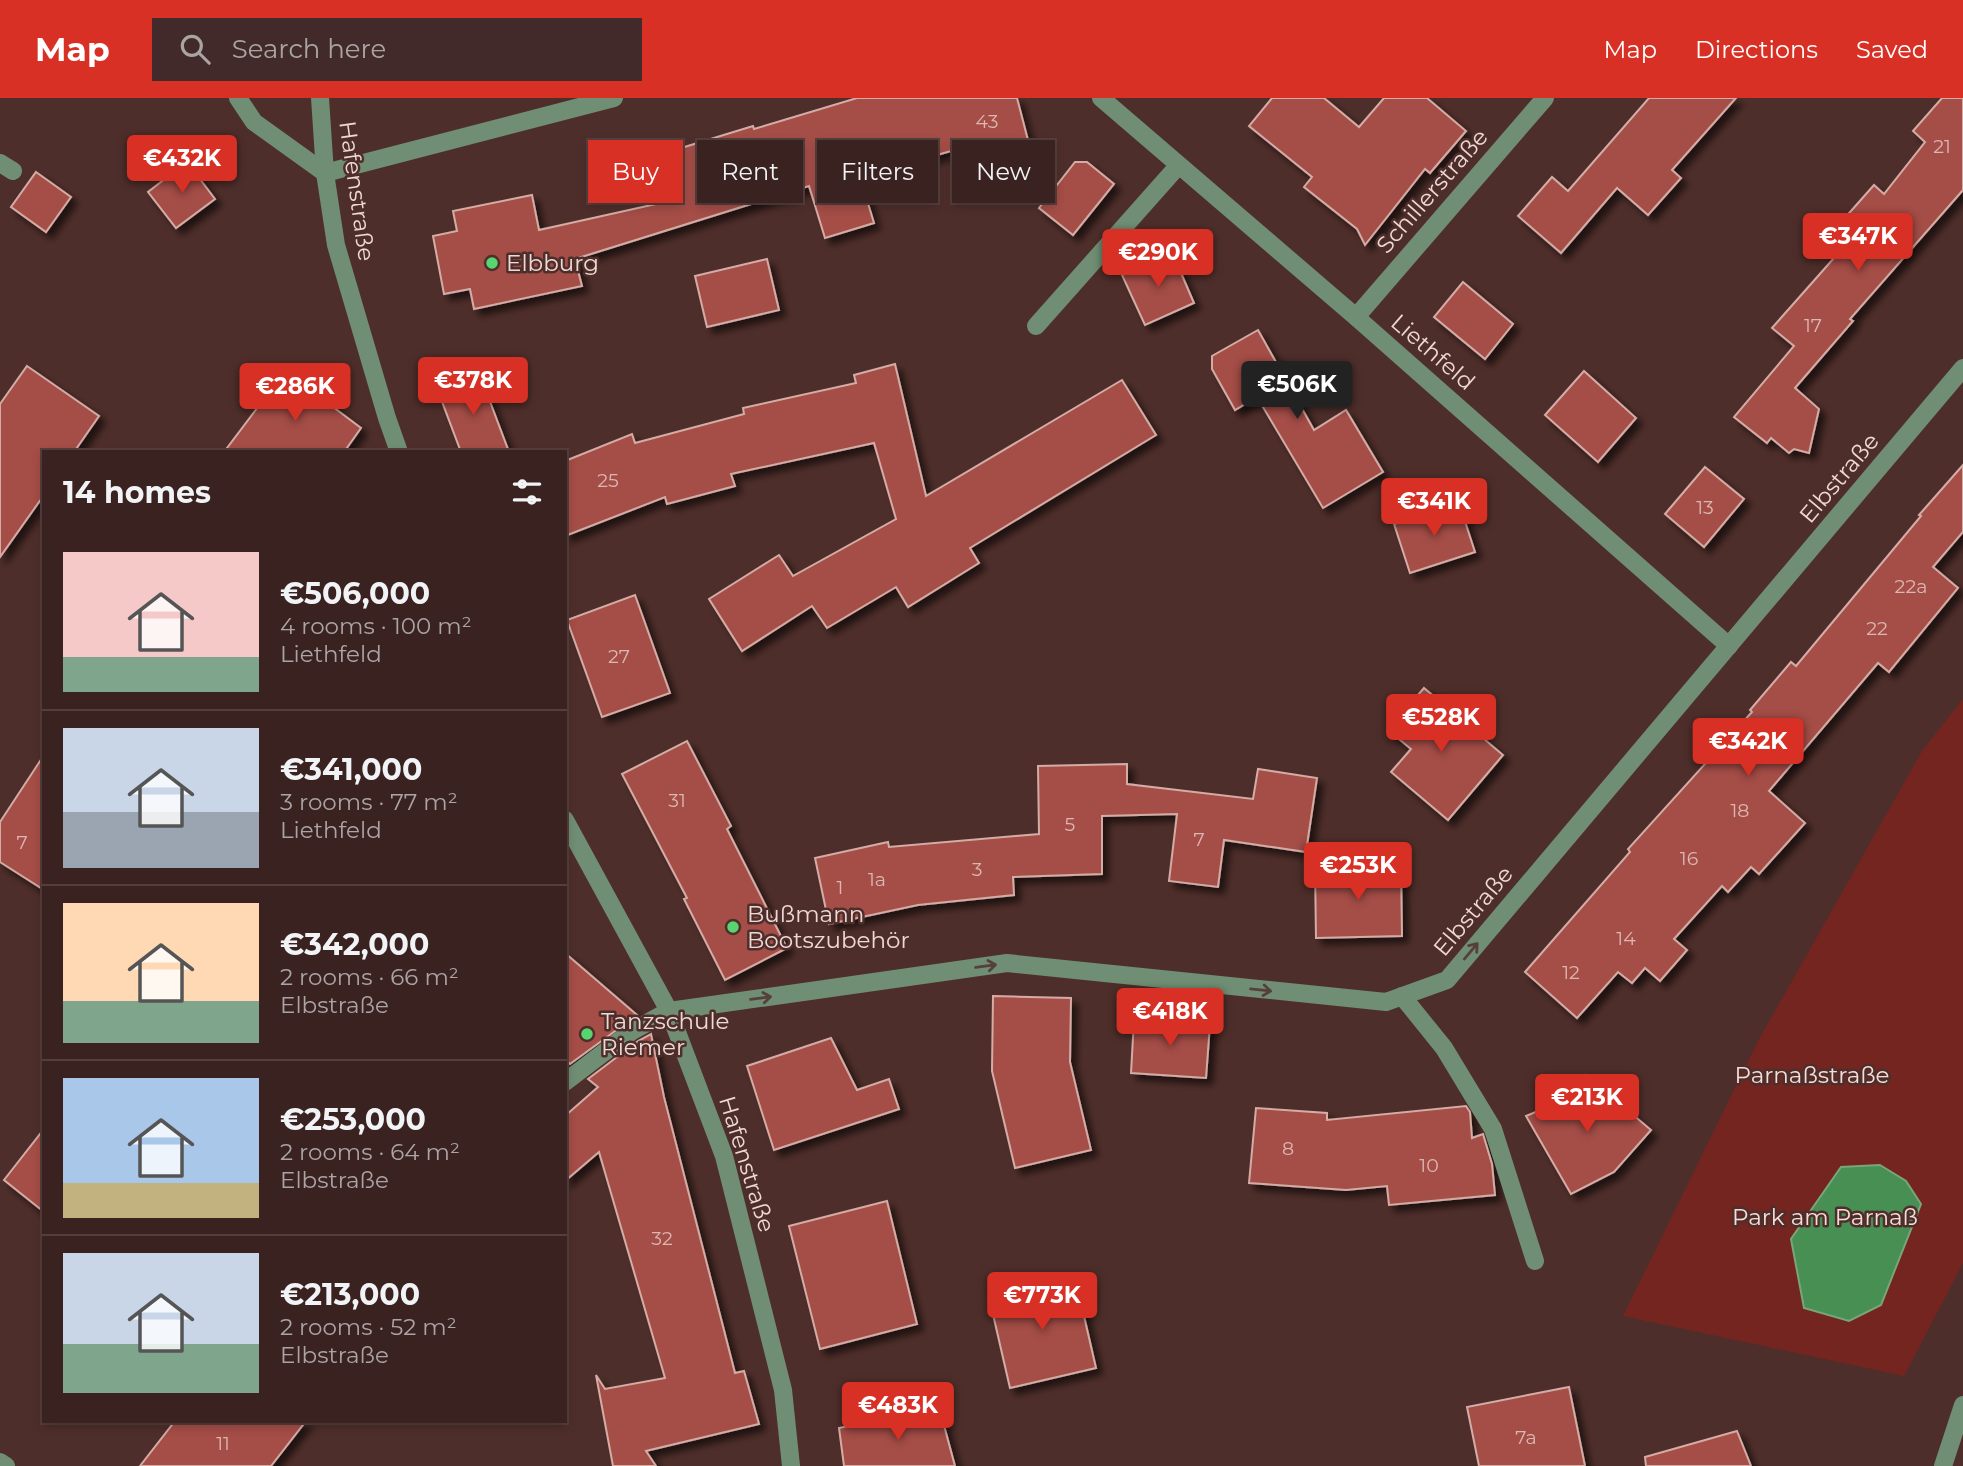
<!DOCTYPE html>
<html lang="en">
<head>
<meta charset="utf-8">
<style>
  :root { --surface:#3a2220; --page:#412a29; --text:#f1f3f6; --muted:#aba4a5; --line:#543f3e; --accent:#d93025 }
  body { margin:0; font-family:Montserrat,sans-serif; background:var(--page); color:var(--text); height:100vh; display:flex; flex-direction:column; font-size:26px; white-space:nowrap }
  * { box-sizing:border-box; margin:0 }
  p { font-size:23px; color:var(--muted) }
  .icon { flex:none; width:38px; height:38px; fill:none; stroke:currentColor; stroke-width:2; stroke-linecap:round; stroke-linejoin:round }
  .map { position:relative; flex:1; overflow:hidden }
  .side { position:absolute; left:42px; top:352px; width:525px; height:973px; display:flex; flex-direction:column; background:var(--surface); border-radius:0px; box-shadow:0 4px 10px #0003,0 0 0 2px var(--line) }
  .side>* { flex:none }
  .guide { position:absolute; left:588px; top:42px; width:665px; height:63px; display:flex; gap:14px }
  .price { position:absolute; translate:-50% -60px; padding:0 16px; border-radius:7px; background:var(--accent); color:#fff; font-size:23px; line-height:46px; filter:drop-shadow(0 2px 4px #0008) }
  .price::after { content:''; position:absolute; left:50%; top:42px; width:21px; height:16px; margin-left:-10px; background:inherit; clip-path:polygon(0 0,100% 0,50% 100%) }
  .price.current { background:#222; color:#fff }
  ul { padding:0; list-style:none }
  li { display:flex; align-items:center; gap:21px; height:175px; padding:0 21px }
  li+li { border-top:2px solid var(--line) }
  li span { display:grid; place-items:center; flex:none; width:196px; height:140px; border-radius:0px; color:#555 }
  li>.icon { margin-inline-start:auto }
  span .icon { width:84px; height:84px; fill:#fffc; stroke-width:1 }
  li b { font-size:30px }
  h2 { display:flex; justify-content:space-between; align-items:center; height:84px; padding:0 21px; font-size:30px }
  .tag { padding:0 24px; border-radius:0px; background:var(--surface); box-shadow:0 4px 10px #0003,0 0 0 2px var(--line); font-size:24px; line-height:63px }
  .tag.current { background:var(--accent); color:#fff }
  header { display:flex; align-items:center; gap:42px; box-sizing:border-box; height:98px; padding:0 35px; background:var(--accent); color:#fff }
  header strong { font-size:33px }
  nav { display:flex; gap:38px; margin-inline-start:auto; font-size:24px }
  .search { width:490px; height:63px; background:var(--page); display:flex; align-items:center; gap:18px; box-sizing:border-box; padding:0 24px; border-radius:0px; color:var(--muted); font-size:26px }
  .map>svg:first-child { display:block }
  .green { fill:#752520 }
  .water { fill:#478f53; stroke:#79a57a; stroke-width:2 }
  .building { fill:#a54e46; stroke:#d4aca6; stroke-width:2; filter:url(#shadow) }
  .lines { fill:none; stroke-linecap:round; stroke-linejoin:round }
  .minor { stroke:#708e73; stroke-width:18 }
  .oneway { stroke:#554139 }
  .poi-dot { fill:#58d570; stroke:#4e2e2a; stroke-width:2.5 }
  .labels { text-anchor:middle; dominant-baseline:central; stroke-width:5; stroke-linejoin:round; paint-order:stroke }
  .number-label { font-size:19px; fill:#dcb6b2 }
  .street-label { font-size:23px; fill:#eed9d6; stroke:#4e2e2a }
  .poi-label { font-size:23px; fill:#eed9d6; stroke:#4e2e2a; text-anchor:start }
  .park-label { font-size:23px; fill:#f7ddd9; stroke:#4e2e2a }
</style>
</head>
<body>
<header>
<strong>Map</strong>
<div class="search"><svg class="icon" aria-label="search" viewBox="0 0 24 24"><circle cx="10" cy="10" r="6"/><path d="M15 15l6 6"/></svg>Search here</div>
<nav><a>Map</a><a>Directions</a><a>Saved</a></nav>
</header>
<div class="map">
<svg width="1963" height="1368" viewBox="0 0 1963 1368">
  <defs>
    <filter id="shadow"><feDropShadow dx="6" dy="6" stdDeviation="3.5" flood-color="#0009"/></filter>
  </defs>
  <rect width="100%" height="100%" fill="#4e2e2a"/>
  <!-- green -->
  <polygon class="green" points="1963,601 1963,1165 1904,1278 1623,1218 1758,943 1922,653"/>
  <!-- water -->
  <polygon class="water" points="1880,1067 1906,1083 1921,1106 1881,1207 1849,1223 1804,1210 1791,1141 1841,1069"/>
  <!-- building -->
  <g class="building">
    <polygon points="857,0 1017,0 1029,46 994,55 992,46 959,55 958,51 860,79 874,125 825,140 809,88 575,161 582,188 474,211 470,191 444,196 433,138 457,133 453,113 532,97 539,132 656,106 642,62 753,28 754,31"/>
    <polygon points="1272,0 1324,0 1359,29 1384,0 1427,0 1466,33 1430,75 1425,71 1365,147 1357,131 1304,89 1312,79 1249,28"/>
    <polygon points="1649,0 1736,0 1672,72 1681,80 1648,117 1617,90 1561,155 1518,118 1552,79 1568,93"/>
    <polygon points="1942,0 1963,0 1963,92 1850,221 1853,223 1795,290 1819,311 1809,355 1794,351 1789,355 1771,340 1767,345 1734,319 1794,248 1772,230 1834,160 1820,148 1874,87 1884,96 1925,44 1913,33"/>
    <polygon points="187,64 215,101 176,130 148,94"/>
    <polygon points="1075,64 1087,64 1114,86 1073,137 1039,110"/>
    <polygon points="36,74 71,99 46,134 11,109"/>
    <polygon points="1172,154 1194,205 1145,227 1122,177"/>
    <polygon points="767,161 779,212 707,229 695,178"/>
    <polygon points="1463,184 1513,226 1485,261 1434,219"/>
    <polygon points="1258,232 1314,332 1346,312 1383,374 1323,410 1257,299 1235,312 1212,271 1212,258"/>
    <polygon points="895,266 926,398 1122,282 1156,337 970,450 979,465 908,509 896,489 827,530 812,508 742,553 709,501 779,457 793,478 896,421 874,345 731,376 735,388 667,406 665,399 565,438 565,363 632,336 635,345 744,316 743,310 856,285 854,277"/>
    <polygon points="27,268 99,318 74,354 44,354 44,397 0,459 0,306"/>
    <polygon points="285,273 361,330 344,354 224,354"/>
    <polygon points="1584,273 1636,320 1598,364 1545,317"/>
    <polygon points="480,277 509,354 461,354 438,293"/>
    <polygon points="1963,367 1963,434 1933,469 1958,490 1889,574 1878,565 1769,693 1805,725 1759,776 1751,769 1728,794 1722,788 1674,841 1687,852 1660,883 1645,870 1632,885 1618,874 1577,920 1525,874 1630,754 1628,751 1752,614 1750,612 1791,564 1796,568 1921,418 1919,417"/>
    <polygon points="1705,369 1744,401 1704,449 1665,416"/>
    <polygon points="1459,405 1475,454 1410,475 1394,426"/>
    <polygon points="635,497 670,595 602,619 567,522"/>
    <polygon points="1424,590 1503,657 1448,722 1391,674 1411,651 1388,632"/>
    <polygon points="687,643 731,728 727,731 787,850 725,882 684,801 687,800 622,676"/>
    <polygon points="44,657 44,792 0,764 0,724"/>
    <polygon points="1127,666 1127,686 1253,701 1258,671 1317,680 1306,754 1224,742 1218,789 1169,783 1177,716 1102,718 1102,776 1013,779 1014,797 918,807 829,826 815,760 888,744 889,749 1039,736 1038,668"/>
    <polygon points="1401,768 1402,838 1316,840 1315,769"/>
    <polygon points="565,855 637,917 570,966 565,961"/>
    <polygon points="993,898 1071,900 1070,964 1091,1052 1015,1070 992,973"/>
    <polygon points="1134,921 1210,926 1206,980 1131,975"/>
    <polygon points="651,936 664,999 735,1275 744,1273 759,1326 646,1353 656,1368 613,1368 596,1277 605,1291 665,1280 599,1054 565,1083 565,1018 598,989 588,981 638,943"/>
    <polygon points="831,940 857,992 889,981 899,1011 774,1052 747,968"/>
    <polygon points="1586,977 1651,1032 1614,1074 1571,1096 1526,1018 1562,1003"/>
    <polygon points="1466,1008 1470,1014 1472,1040 1483,1036 1492,1066 1495,1097 1389,1107 1387,1088 1346,1092 1249,1085 1256,1010 1327,1015 1327,1022"/>
    <polygon points="44,1031 44,1114 4,1082"/>
    <polygon points="887,1103 917,1226 820,1251 789,1128"/>
    <polygon points="1075,1179 1096,1270 1010,1290 989,1199"/>
    <polygon points="1569,1289 1585,1368 1479,1368 1467,1309"/>
    <polygon points="939,1309 955,1368 844,1368 839,1330"/>
    <polygon points="175,1323 306,1323 271,1368 140,1368"/>
    <polygon points="1737,1333 1751,1368 1646,1368 1645,1359"/>
  </g>
  <g class="lines">
    <!-- minor -->
    <g class="minor">
      <polyline points="238,0 254,24 325,75 614,0"/>
      <polyline points="320,0 325,75 336,147 387,320 399,354"/>
      <polyline points="1101,0 1356,219 1729,548"/>
      <polyline points="0,65 13,73"/>
      <polyline points="1356,219 1545,0"/>
      <polyline points="1036,228 1178,68"/>
      <polyline points="565,722 669,913 724,1058 783,1292 791,1368"/>
      <polyline points="1402,898 1444,950 1493,1031 1535,1163"/>
      <polyline points="565,984 632,933 669,913 1007,865 1386,904 1447,882 1963,270"/>
      <polyline points="0,1364 6,1368"/>
      <polyline points="1943,1368 1963,1307"/>
    </g>
  </g>
  <!-- one-way arrows -->
  <defs><path id="oneway-shaft" d="M-6 0H5M1.5-3L5.5 0L1.5 3" fill="none" stroke-width="1.6" stroke-linecap="round" stroke-linejoin="round" transform="scale(1.75)"/></defs>
  <g class="oneway">
    <use href="#oneway-shaft" transform="translate(1471 853) rotate(-50)"/>
    <use href="#oneway-shaft" transform="translate(986 868) rotate(-8)"/>
    <use href="#oneway-shaft" transform="translate(1261 892) rotate(6)"/>
    <use href="#oneway-shaft" transform="translate(761 900) rotate(-8)"/>
  </g>
  <!-- markers -->
  <g class="poi-dot">
    <circle cx="492" cy="165" r="7"/>
    <circle cx="733" cy="829" r="7"/>
    <circle cx="587" cy="936" r="7"/>
  </g>
  <g class="labels">
    <!-- number labels -->
    <g class="number-label">
      <text x="987" y="23">43</text>
      <text x="1942" y="48">21</text>
      <text x="1813" y="227">17</text>
      <text x="608" y="382">25</text>
      <text x="1705" y="409">13</text>
      <text x="1911" y="488">22a</text>
      <text x="1877" y="530">22</text>
      <text x="619" y="558">27</text>
      <text x="677" y="702">31</text>
      <text x="1740" y="712">18</text>
      <text x="1070" y="726">5</text>
      <text x="1199" y="741">7</text>
      <text x="22" y="744">7</text>
      <text x="1689" y="760">16</text>
      <text x="977" y="771">3</text>
      <text x="877" y="781">1a</text>
      <text x="840" y="789">1</text>
      <text x="1626" y="840">14</text>
      <text x="1571" y="874">12</text>
      <text x="1288" y="1050">8</text>
      <text x="1429" y="1067">10</text>
      <text x="662" y="1140">32</text>
      <text x="1526" y="1339">7a</text>
      <text x="223" y="1345">11</text>
    </g>
    <!-- street labels -->
    <g class="street-label">
      <text transform="translate(357 93) rotate(82)">Hafenstraße</text>
      <text transform="translate(1432 93) rotate(-49)">Schillerstraße</text>
      <text transform="translate(1433 254) rotate(41)">Liethfeld</text>
      <text transform="translate(1839 380) rotate(-50)">Elbstraße</text>
      <text transform="translate(1473 813) rotate(-50)">Elbstraße</text>
      <text transform="translate(747 1066) rotate(73)">Hafenstraße</text>
    </g>
    <!-- poi labels -->
    <g class="poi-label">
      <text x="506" y="165">Elbburg</text>
      <text x="747" y="816">Bußmann<tspan x="747" dy="26">Bootszubehör</tspan></text>
      <text x="601" y="923">Tanzschule<tspan x="601" dy="26">Riemer</tspan></text>
    </g>
    <!-- park labels -->
    <g class="park-label">
      <text x="1812" y="977">Parnaßstraße</text>
      <text x="1825" y="1119">Park am Parnaß</text>
    </g>
  </g>
</svg>
<b class="price" style="left:182px;top:97px">€432K</b>
<b class="price" style="left:1858px;top:175px">€347K</b>
<b class="price" style="left:1158px;top:191px">€290K</b>
<b class="price" style="left:473px;top:319px">€378K</b>
<b class="price current" style="left:1297px;top:323px">€506K</b>
<b class="price" style="left:295px;top:325px">€286K</b>
<b class="price" style="left:1434px;top:440px">€341K</b>
<b class="price" style="left:1441px;top:656px">€528K</b>
<b class="price" style="left:1748px;top:680px">€342K</b>
<b class="price" style="left:1358px;top:804px">€253K</b>
<b class="price" style="left:1170px;top:950px">€418K</b>
<b class="price" style="left:1587px;top:1036px">€213K</b>
<b class="price" style="left:1042px;top:1234px">€773K</b>
<b class="price" style="left:898px;top:1344px">€483K</b>
<div class="guide">
<a class="tag current">Buy</a>
<a class="tag">Rent</a>
<a class="tag">Filters</a>
<a class="tag">New</a>
</div>
<section class="side">
<h2>14 homes<svg class="icon" aria-label="filters" viewBox="0 0 24 24"><path d="M4 7h16M4 17h16"/><circle cx="9" cy="7" r="2"/><circle cx="15" cy="17" r="2"/></svg></h2>
<ul>
<li><span style="background:linear-gradient(#f6c9c9 75%,#7fa58c 0)"><svg class="icon" aria-label="home" viewBox="0 0 24 24"><path d="M3 11l9-7 9 7M6 9v11h12V9"/></svg></span><div><b>€506,000</b><p>4 rooms · 100 m²</p><p>Liethfeld</p></div></li>
<li><span style="background:linear-gradient(#c9d6e8 60%,#9aa5b1 0)"><svg class="icon" aria-label="home" viewBox="0 0 24 24"><path d="M3 11l9-7 9 7M6 9v11h12V9"/></svg></span><div><b>€341,000</b><p>3 rooms · 77 m²</p><p>Liethfeld</p></div></li>
<li><span style="background:linear-gradient(#ffd9b3 70%,#7fa58c 0)"><svg class="icon" aria-label="home" viewBox="0 0 24 24"><path d="M3 11l9-7 9 7M6 9v11h12V9"/></svg></span><div><b>€342,000</b><p>2 rooms · 66 m²</p><p>Elbstraße</p></div></li>
<li><span style="background:linear-gradient(#a9c7e8 75%,#c2b280 0)"><svg class="icon" aria-label="home" viewBox="0 0 24 24"><path d="M3 11l9-7 9 7M6 9v11h12V9"/></svg></span><div><b>€253,000</b><p>2 rooms · 64 m²</p><p>Elbstraße</p></div></li>
<li><span style="background:linear-gradient(#c9d6e8 65%,#7fa58c 0)"><svg class="icon" aria-label="home" viewBox="0 0 24 24"><path d="M3 11l9-7 9 7M6 9v11h12V9"/></svg></span><div><b>€213,000</b><p>2 rooms · 52 m²</p><p>Elbstraße</p></div></li>
</ul>
</section>
</div>
</body>
</html>
